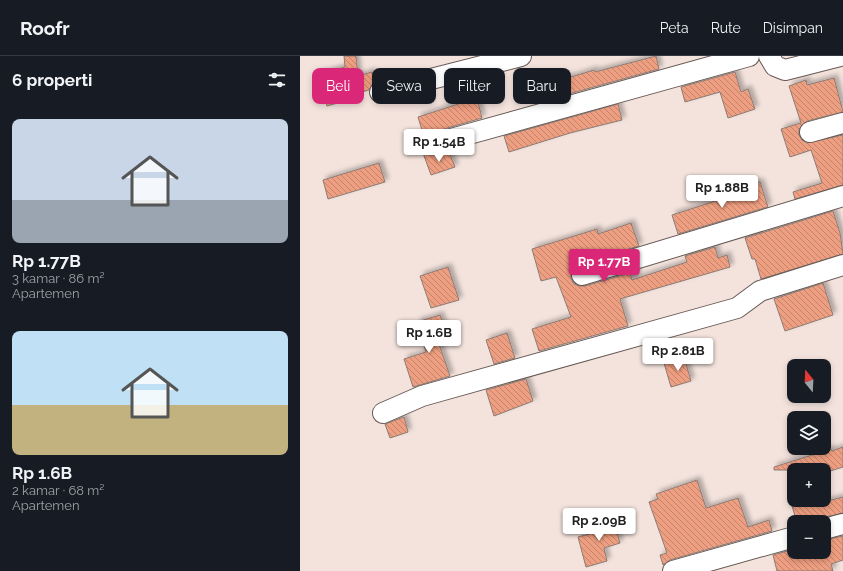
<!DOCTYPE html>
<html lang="id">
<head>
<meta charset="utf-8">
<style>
  :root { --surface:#171b24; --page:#20242c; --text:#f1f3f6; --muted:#9ea1a6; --line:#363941; --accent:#db2777 }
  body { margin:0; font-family:Raleway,sans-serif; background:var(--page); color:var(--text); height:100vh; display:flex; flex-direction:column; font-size:15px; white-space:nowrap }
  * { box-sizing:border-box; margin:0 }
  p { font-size:13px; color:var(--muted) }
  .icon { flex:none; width:22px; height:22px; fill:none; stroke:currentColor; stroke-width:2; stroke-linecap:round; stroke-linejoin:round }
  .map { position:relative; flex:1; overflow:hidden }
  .side { display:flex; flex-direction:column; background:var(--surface); width:300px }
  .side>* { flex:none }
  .hud { position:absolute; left:12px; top:12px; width:380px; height:36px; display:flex; gap:8px }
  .needle { width:26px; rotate:342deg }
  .buttons { position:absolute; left:487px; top:303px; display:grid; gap:8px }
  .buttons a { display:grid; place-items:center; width:44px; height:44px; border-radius:8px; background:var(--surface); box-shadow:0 2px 6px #0003; font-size:20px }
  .price { position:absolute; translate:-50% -34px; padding:0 9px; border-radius:4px; background:#fff; color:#222; font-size:13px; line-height:26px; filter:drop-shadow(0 1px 2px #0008) }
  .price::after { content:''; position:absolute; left:50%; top:24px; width:12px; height:9px; margin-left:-6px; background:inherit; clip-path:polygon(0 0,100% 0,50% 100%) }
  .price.on { background:var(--accent); color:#fff }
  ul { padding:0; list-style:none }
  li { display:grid; align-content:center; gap:8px; height:212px; padding:0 12px }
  li span { display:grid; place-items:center; height:124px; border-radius:8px; color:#555 }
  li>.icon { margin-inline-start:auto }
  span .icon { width:72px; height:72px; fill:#fffc; stroke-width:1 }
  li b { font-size:17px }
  h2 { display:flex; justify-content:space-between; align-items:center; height:48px; padding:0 12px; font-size:17px }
  .pill { padding:0 14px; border-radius:8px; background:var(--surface); box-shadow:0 2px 6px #0003; font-size:14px; line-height:36px }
  .pill.on { background:var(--accent); color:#fff }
  header { display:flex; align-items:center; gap:24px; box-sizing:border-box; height:56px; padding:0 20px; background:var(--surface); border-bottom:1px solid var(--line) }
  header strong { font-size:19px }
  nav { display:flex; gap:22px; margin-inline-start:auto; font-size:14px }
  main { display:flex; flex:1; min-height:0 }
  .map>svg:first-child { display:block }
  .building { fill:url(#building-back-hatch); stroke:#8b7c76; filter:url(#shadow) }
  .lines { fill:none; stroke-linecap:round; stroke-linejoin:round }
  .street-casing { stroke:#675954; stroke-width:22 }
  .street { stroke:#fff; stroke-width:20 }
</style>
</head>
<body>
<header>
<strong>Roofr</strong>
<nav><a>Peta</a><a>Rute</a><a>Disimpan</a></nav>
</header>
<main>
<section class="side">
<h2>6 properti<svg class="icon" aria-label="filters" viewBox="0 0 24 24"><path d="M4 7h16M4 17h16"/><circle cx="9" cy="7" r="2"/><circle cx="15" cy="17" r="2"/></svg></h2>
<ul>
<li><span style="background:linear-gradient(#c9d6e8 65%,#9aa5b1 0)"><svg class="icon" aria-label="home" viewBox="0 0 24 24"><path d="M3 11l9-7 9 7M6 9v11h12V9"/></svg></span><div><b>Rp 1.77B</b><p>3 kamar · 86 m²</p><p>Apartemen</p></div></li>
<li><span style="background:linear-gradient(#bfe0f5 60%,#c2b280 0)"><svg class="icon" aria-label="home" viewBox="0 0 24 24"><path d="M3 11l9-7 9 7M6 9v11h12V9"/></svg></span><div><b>Rp 1.6B</b><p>2 kamar · 68 m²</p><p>Apartemen</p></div></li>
</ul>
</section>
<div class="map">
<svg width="543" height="515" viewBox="0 0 543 515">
  <defs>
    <pattern id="building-back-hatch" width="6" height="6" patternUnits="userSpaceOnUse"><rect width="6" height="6" fill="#ef9f81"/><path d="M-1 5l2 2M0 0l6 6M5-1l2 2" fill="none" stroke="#c3826a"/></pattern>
    <filter id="shadow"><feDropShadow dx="3.5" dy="-3.5" stdDeviation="2" flood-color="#0004"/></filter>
  </defs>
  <rect width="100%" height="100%" fill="#f4e3dd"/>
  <!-- building -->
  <g class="building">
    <polygon points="44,0 56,0 58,20 72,16 75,26 69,34 54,38 55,42 27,50 18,19 45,11"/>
    <polygon points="356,0 359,13 265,39 261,24 294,14 295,16"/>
    <polygon points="435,16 441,36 448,33 455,53 428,62 420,36 385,46 381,31"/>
    <polygon points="534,22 543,56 507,65 499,73 499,79 502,84 507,87 543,79 543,129 495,143 493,136 522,127 511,94 490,101 481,73 501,67 489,30 506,24 507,29"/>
    <polygon points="177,42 182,62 130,77 124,81 118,61"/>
    <polygon points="318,48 322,64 270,77 209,96 204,80"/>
    <polygon points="125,96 130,99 136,99 149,96 155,111 131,119 123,97"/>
    <polygon points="79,107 85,126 28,143 23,124"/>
    <polygon points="460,126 468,151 378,178 372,159 434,139 433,134"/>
    <polygon points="533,155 540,177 543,198 461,223 455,203 452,203 445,182"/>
    <polygon points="331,167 339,190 278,208 273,211 271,217 271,223 274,228 280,230 285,230 330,217 332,224 387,206 385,200 415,191 418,202 427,199 430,211 320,243 328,270 239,295 232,273 271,261 256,221 241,225 232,193 297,173 298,178"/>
    <polygon points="148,211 159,244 131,252 120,220"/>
    <polygon points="523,227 533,259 485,275 474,243"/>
    <polygon points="140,259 149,285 139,288 150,320 113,331 104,303 126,296 117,266"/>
    <polygon points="207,277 215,302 194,308 186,284"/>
    <polygon points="384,301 391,325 371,331 364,307"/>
    <polygon points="226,323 233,345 194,360 186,334"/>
    <polygon points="104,361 108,376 90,382 85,368"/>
    <polygon points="543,391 543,411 524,417 524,414 474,414 474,411 531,393 532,395"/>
    <polygon points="397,424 406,452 438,442 448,471 469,464 472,475 370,504 363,509 360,499 367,497 349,446 358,443 356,438"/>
    <polygon points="543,441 543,457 521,462 515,466 497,466 490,444 506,444 508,450"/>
    <polygon points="312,460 320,487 304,492 307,505 286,511 278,481 301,475 298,465"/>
    <polygon points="543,480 543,504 531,508 533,515 477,515 473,499 491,494 492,496 524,496 524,484"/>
  </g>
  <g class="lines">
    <defs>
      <g id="street">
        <polyline points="469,0 475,10 485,14 540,0"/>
        <polyline points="80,36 221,0"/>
        <polyline points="510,76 543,67"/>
        <polyline points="133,88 449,0"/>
        <polyline points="282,219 543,140"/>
        <polyline points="83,357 122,340 437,252 460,235 543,209"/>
        <polyline points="524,473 543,468"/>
        <polyline points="373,515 494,481"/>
      </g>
    </defs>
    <!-- street casing -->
    <use href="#street" class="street-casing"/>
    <!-- street -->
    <use href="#street" class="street"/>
  </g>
</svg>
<div class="buttons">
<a><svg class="needle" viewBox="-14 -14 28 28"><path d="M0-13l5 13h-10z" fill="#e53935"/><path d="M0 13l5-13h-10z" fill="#9ea1a6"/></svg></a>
<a><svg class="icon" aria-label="layers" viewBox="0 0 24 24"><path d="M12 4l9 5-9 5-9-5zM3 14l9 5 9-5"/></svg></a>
<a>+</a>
<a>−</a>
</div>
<b class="price" style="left:139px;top:107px">Rp 1.54B</b>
<b class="price" style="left:422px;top:153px">Rp 1.88B</b>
<b class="price on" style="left:304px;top:227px">Rp 1.77B</b>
<b class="price" style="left:129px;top:298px">Rp 1.6B</b>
<b class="price" style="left:378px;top:316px">Rp 2.81B</b>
<b class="price" style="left:299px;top:486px">Rp 2.09B</b>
<div class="hud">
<a class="pill on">Beli</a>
<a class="pill">Sewa</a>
<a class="pill">Filter</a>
<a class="pill">Baru</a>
</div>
</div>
</main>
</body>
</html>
